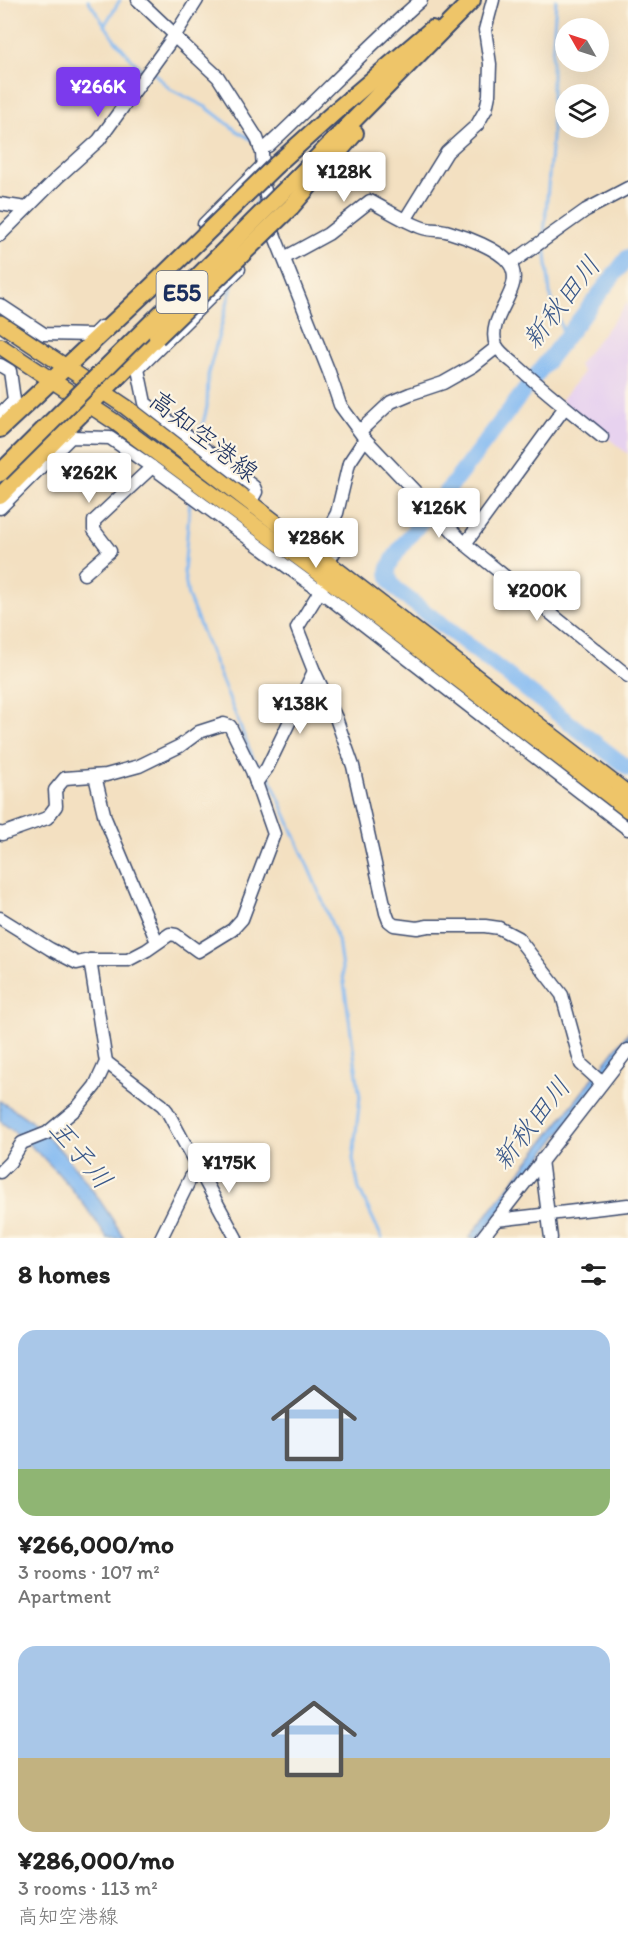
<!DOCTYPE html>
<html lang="en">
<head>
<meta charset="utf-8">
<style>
  :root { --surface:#fff; --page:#f2f2f2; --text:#222; --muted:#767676; --accent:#7c3aed }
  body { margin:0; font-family:Itim,"Klee One",sans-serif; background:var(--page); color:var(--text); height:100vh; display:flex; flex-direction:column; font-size:22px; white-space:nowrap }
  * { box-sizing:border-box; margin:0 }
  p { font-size:20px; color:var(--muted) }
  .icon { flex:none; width:33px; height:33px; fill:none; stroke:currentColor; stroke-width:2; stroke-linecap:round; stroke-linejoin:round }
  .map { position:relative; height:1238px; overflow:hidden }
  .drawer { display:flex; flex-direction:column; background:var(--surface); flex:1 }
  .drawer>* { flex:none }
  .needle { width:39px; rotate:309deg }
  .tools { position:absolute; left:555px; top:18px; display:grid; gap:12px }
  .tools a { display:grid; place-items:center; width:54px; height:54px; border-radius:50%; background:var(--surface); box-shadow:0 6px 24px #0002; font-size:30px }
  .price { position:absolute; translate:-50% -51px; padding:0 14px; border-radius:6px; background:#fff; color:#222; font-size:20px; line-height:39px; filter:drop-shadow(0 2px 3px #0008) }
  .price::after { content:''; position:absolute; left:50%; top:36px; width:18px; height:14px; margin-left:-9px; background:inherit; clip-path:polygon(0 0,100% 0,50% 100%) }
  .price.current { background:var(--accent); color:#fff }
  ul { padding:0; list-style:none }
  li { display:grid; align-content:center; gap:12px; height:318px; padding:0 18px }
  li span { display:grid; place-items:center; height:186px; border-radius:18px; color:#555 }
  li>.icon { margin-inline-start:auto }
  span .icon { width:108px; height:108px; fill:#fffc; stroke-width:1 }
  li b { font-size:26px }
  h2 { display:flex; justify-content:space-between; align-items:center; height:72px; padding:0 18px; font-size:26px }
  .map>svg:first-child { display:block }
  .built { fill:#e7d2ef }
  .water { fill:#82b9f2; stroke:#4e74a8; stroke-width:1.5 }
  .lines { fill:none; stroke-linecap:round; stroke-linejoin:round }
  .stream { stroke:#82b9f2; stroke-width:3 }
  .river { stroke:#82b9f2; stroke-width:16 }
  .minor-casing { stroke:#3b4a6d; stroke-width:15 }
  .major-casing { stroke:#3b4a6d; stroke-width:18 }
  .highway-casing { stroke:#3b4a6d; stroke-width:20 }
  .minor { stroke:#fff; stroke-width:12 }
  .major { stroke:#eec569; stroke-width:15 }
  .highway { stroke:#eec569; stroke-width:16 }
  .highway-bridge-casing { stroke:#3b4a6d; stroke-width:20; stroke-linecap:butt }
  .highway-bridge { stroke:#eec569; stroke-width:16 }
  .labels { text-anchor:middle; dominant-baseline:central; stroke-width:4.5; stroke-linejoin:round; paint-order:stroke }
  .shield { fill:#fcf5e5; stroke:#5e6a86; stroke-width:1.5 }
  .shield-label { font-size:24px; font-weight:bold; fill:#1b2f5e }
  .street-label { font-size:26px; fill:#1b2f5e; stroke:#fcf5e5 }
  .water-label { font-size:27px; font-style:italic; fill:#3a588a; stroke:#fcf5e5 }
</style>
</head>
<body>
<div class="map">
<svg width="628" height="1238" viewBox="0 0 628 1238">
  <rect width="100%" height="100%" fill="#fcf5e5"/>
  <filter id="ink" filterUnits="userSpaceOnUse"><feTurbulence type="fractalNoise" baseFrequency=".0167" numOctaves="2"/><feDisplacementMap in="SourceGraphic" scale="12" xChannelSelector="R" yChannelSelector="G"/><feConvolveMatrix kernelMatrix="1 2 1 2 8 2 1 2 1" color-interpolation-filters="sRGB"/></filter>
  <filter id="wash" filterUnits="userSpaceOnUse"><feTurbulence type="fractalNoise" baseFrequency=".008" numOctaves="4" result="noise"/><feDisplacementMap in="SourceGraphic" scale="24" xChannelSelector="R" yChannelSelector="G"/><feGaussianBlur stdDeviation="1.35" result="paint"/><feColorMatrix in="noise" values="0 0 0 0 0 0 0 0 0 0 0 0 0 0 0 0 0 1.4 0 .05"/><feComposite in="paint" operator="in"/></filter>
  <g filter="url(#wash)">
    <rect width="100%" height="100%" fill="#f3e0c1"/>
    <!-- built -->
    <polygon class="built" points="628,302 628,454 561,401 583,372 578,365"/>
    <!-- water -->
    <g class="water">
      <polygon points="628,1033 628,1045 479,1238 469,1238"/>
      <path d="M0,1101C9,1107 19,1112 28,1119C67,1151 98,1195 124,1238H107C78,1192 44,1153 0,1121Z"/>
    </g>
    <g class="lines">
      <!-- stream -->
      <g class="stream">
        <polyline points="88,0 115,40 143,72"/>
        <polyline points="104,26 120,0"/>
        <polyline points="152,71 170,89 206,107 237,131 254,141"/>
        <path d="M248,218C251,208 259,202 259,192"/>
        <polyline points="544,235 552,138 552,56 556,0"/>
        <polyline points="545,244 550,294 565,338"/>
        <polyline points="199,440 207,407 208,375 233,282"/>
        <polyline points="190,500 184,572 188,596 254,761 262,767"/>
        <polyline points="268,773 321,897 338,940 360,1097 353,1159 359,1189 382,1238"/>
      </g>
      <!-- river -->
      <g class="river">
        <polyline points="534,378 628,257"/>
        <path d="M531,382L435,507C425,517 388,559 388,572C389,586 402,594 411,601L628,768"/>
      </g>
    </g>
  </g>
  <g filter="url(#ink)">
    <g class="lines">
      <defs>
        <g id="minor">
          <polyline points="138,0 175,35"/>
          <polyline points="174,36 218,77 257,138 262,153 264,186 274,234 329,372 340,405 365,439 465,544 628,676"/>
          <path d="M260,148L268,146C320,98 368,46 421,0"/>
          <polyline points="0,204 26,208"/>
          <polyline points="405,220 447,152 477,125 486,109 489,95 490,64 485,30 493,0"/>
          <polyline points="204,224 263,165"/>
          <polyline points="0,235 58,177 99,140 175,35 197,0"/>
          <path d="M284,258L328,234L370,201C387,210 405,222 423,228C432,231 441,229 449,232C466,237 499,249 509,263C528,288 485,316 496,345C499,352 509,359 515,364C543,390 573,413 602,437"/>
          <polyline points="510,264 586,210 628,188"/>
          <polyline points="239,269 138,369 145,403 254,487 256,492 250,503"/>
          <polyline points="0,305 44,334 93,335 101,327"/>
          <polyline points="0,365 10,371 14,400 0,414"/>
          <polyline points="360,431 391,402 410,394 443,383 473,366 497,347"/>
          <polyline points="365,439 349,463 337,513 331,524 337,547 328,563 326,578 320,591 297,628 314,671 336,718 353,766 386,913 389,921 394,925 417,928 428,926 485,926 499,928 518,938 562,995 581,1064 602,1083"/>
          <polyline points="0,508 71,437 110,438 152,467 320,591 628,829"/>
          <polyline points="465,544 565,407"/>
          <polyline points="84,574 110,551 94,530 94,521 152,467"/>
          <polyline points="95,776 105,818 157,942"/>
          <polyline points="256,783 267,768 314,671"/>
          <polyline points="0,833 2,834 47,818 56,806 55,790 65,778 106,775 139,766 180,746 199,732 224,724 230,726 252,771 274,834 242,919 232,930 198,951 176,935 170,934 147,950 128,960 90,960 77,963 50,949 0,918"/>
          <polyline points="106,1062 162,1105 167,1111 236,1238"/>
          <polyline points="541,1160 551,1238"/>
          <polyline points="0,1172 10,1162 22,1143 47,1133 77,1108 95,1086 106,1062 90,960"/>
          <polyline points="496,1220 628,1205"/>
          <polyline points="161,1238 197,1165"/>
          <polyline points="482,1238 628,1050"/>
        </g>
        <g id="major">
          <polyline points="0,323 126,407 628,794"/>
          <polyline points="0,346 115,422 326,578 628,810"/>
        </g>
        <g id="highway">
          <polyline points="276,165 338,109 432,29"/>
          <polyline points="280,195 472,0"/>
          <polyline points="291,207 355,133"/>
          <polyline points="0,429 149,289"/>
          <polyline points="0,496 157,337"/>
        </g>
      </defs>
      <!-- minor casing -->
      <use href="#minor" class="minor-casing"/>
      <!-- major casing -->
      <use href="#major" class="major-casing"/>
      <!-- highway casing -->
      <use href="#highway" class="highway-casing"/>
      <!-- minor -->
      <use href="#minor" class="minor"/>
      <!-- major -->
      <use href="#major" class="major"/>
      <!-- highway -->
      <use href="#highway" class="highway"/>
      <defs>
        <g id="highway-bridge">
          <polyline points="149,289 276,165"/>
          <polyline points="157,337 291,207"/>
          <polyline points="0,473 280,195"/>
        </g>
      </defs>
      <!-- highway-bridge casing -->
      <use href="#highway-bridge" class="highway-bridge-casing"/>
      <!-- highway-bridge -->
      <use href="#highway-bridge" class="highway-bridge"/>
    </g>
  </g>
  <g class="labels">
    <!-- shield labels -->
    <rect class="shield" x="156.5" y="271" width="51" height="42" rx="4.5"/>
    <g class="shield-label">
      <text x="182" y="292">E55</text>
    </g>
    <!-- street labels -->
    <g class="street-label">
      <text transform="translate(204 436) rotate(38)">高知空港線</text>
    </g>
    <!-- water labels -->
    <g class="water-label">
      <text transform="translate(561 302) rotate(-52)">新秋田川</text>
      <text transform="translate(531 1123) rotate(-52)">新秋田川</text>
      <text transform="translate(81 1154) rotate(50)">王子川</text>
    </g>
  </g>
</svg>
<div class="tools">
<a><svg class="needle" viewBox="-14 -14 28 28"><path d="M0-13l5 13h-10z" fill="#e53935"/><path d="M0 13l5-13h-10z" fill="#767676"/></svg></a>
<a><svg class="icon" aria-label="layers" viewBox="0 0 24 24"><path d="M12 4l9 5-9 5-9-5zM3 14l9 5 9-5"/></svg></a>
</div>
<b class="price current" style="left:98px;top:118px">¥266K</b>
<b class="price" style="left:344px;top:203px">¥128K</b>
<b class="price" style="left:89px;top:504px">¥262K</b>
<b class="price" style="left:439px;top:539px">¥126K</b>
<b class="price" style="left:316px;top:569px">¥286K</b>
<b class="price" style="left:537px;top:622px">¥200K</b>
<b class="price" style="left:300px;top:735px">¥138K</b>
<b class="price" style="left:229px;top:1194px">¥175K</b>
</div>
<section class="drawer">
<h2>8 homes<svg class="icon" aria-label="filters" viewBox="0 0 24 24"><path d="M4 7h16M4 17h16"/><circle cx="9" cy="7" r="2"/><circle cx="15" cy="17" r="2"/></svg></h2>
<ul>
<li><span style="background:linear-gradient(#a9c7e8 75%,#8fb573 0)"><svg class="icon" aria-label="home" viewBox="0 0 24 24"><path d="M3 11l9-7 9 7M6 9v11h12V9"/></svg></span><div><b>¥266,000/mo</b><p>3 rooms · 107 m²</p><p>Apartment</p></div></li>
<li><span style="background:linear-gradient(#a9c7e8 60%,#c2b280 0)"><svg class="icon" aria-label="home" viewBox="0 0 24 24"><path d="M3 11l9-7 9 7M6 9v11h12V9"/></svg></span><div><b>¥286,000/mo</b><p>3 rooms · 113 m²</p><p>高知空港線</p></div></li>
</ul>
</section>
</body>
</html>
